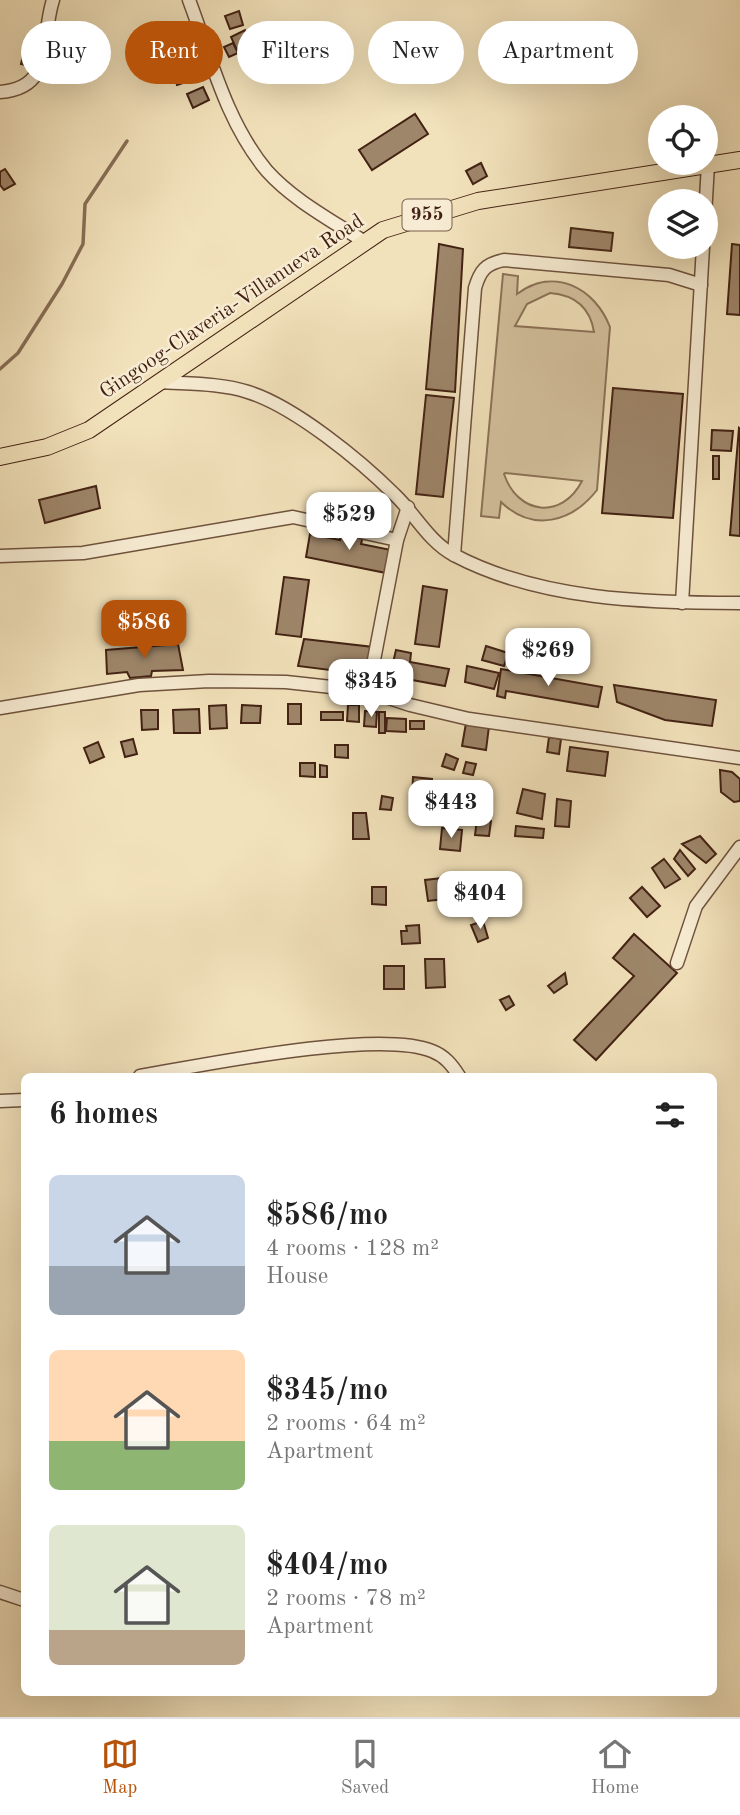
<!DOCTYPE html>
<html lang="en">
<head>
<meta charset="utf-8">
<style>
  :root { --surface:#fff; --page:#f6f6f6; --text:#222; --muted:#767676; --line:#e0e0e0; --accent:#b45309 }
  body { margin:0; font-family:"Old Standard TT",serif; background:var(--page); color:var(--text); height:100vh; display:flex; flex-direction:column; font-size:26px; white-space:nowrap }
  * { box-sizing:border-box; margin:0 }
  p { font-size:23px; color:var(--muted) }
  .icon { flex:none; width:38px; height:38px; fill:none; stroke:currentColor; stroke-width:2; stroke-linecap:round; stroke-linejoin:round }
  .map { position:relative; flex:1; overflow:hidden }
  .drawer { position:absolute; left:21px; top:1073px; width:696px; height:623px; display:flex; flex-direction:column; background:var(--surface); border-radius:10px; box-shadow:0 7px 28px #0002 }
  .drawer>* { flex:none }
  .guide { position:absolute; left:21px; top:21px; width:698px; height:63px; display:flex; gap:14px }
  .tools { position:absolute; left:648px; top:105px; display:grid; gap:14px }
  .tools a { display:grid; place-items:center; width:70px; height:70px; border-radius:50%; background:var(--surface); box-shadow:0 7px 28px #0002; font-size:35px }
  .price { position:absolute; translate:-50% -60px; padding:0 16px; border-radius:14px; background:#fff; color:#222; font-size:23px; line-height:46px; filter:drop-shadow(0 2px 4px #0008) }
  .price::after { content:''; position:absolute; left:50%; top:42px; width:21px; height:16px; margin-left:-10px; background:inherit; clip-path:polygon(0 0,100% 0,50% 100%) }
  .price.selected { background:var(--accent); color:#fff }
  ul { padding:0; list-style:none }
  li { display:flex; align-items:center; gap:21px; height:175px; padding:0 28px }
  li span { display:grid; place-items:center; flex:none; width:196px; height:140px; border-radius:10px; color:#555 }
  li>.icon { margin-inline-start:auto }
  span .icon { width:84px; height:84px; fill:#fffc; stroke-width:1 }
  li b { font-size:30px }
  h2 { display:flex; justify-content:space-between; align-items:center; height:84px; padding:0 28px; font-size:30px }
  .tag { padding:0 24px; border-radius:32px; background:var(--surface); box-shadow:0 7px 28px #0002; font-size:24px; line-height:63px }
  .tag.selected { background:var(--accent); color:#fff }
  .dock { display:flex; justify-content:space-around; align-items:center; height:98px; border-top:2px solid var(--line); background:var(--surface); font-size:19px; color:var(--muted) }
  .dock a { display:grid; justify-items:center; gap:4px }
  .dock .selected { color:var(--accent) }
  .map>svg:first-child { display:block }
  .green { fill:#d4c19e; stroke:#8c7258; stroke-width:2; fill-rule:evenodd }
  .lines { fill:none; stroke-linecap:round; stroke-linejoin:round }
  .stream { stroke:#886e56; stroke-width:3.5 }
  .building { fill:#9e866a; stroke:#432213; stroke-width:2 }
  .minor-casing { stroke:#6f523d; stroke-width:15 }
  .major-casing { stroke:#432213; stroke-width:18 }
  .minor { stroke:#f7ecd3; stroke-width:12 }
  .major { stroke:#f2e2bb; stroke-width:16 }
  .labels { text-anchor:middle; dominant-baseline:central; stroke-width:5; stroke-linejoin:round; paint-order:stroke }
  .shield { fill:#f7ecd3; stroke:#795f4d; stroke-width:2 }
  .shield-label { font-size:19px; font-weight:bold; fill:#432213 }
  .street-label { font-size:21px; fill:#432213; stroke:#f7ecd3 }
</style>
</head>
<body>
<div class="map">
<svg width="740" height="1717" viewBox="0 0 740 1717">
  <rect width="100%" height="100%" fill="#f2e2bb"/>
  <filter id="stains"><feTurbulence type="fractalNoise" baseFrequency=".00286" numOctaves="4"/><feColorMatrix values="0 0 0 0 .2 0 0 0 0 .09 0 0 0 0 .02 0 0 0 .5 -.17"/></filter>
  <radialGradient id="worn" r=".72"><stop offset=".6" stop-color="#630" stop-opacity="0"/><stop offset="1" stop-color="#630" stop-opacity=".3"/></radialGradient>
  <!-- green -->
  <path class="green" d="M503,274L518,276L517,294C554,266 595,288 610,327L597,490C572,522 533,533 501,502L499,518L481,516ZM550,293C575,295 590,307 594,332L515,326L527,304ZM504,474L505,473L582,481C562,520 518,515 504,474Z"/>
  <g class="lines">
    <!-- stream -->
    <polyline class="stream" points="0,369 18,353 62,284 83,244 85,204 127,141"/>
  </g>
  <!-- building -->
  <g class="building">
    <polygon points="239,11 243,25 230,29 225,16"/>
    <polygon points="245,30 254,50 240,57 231,37"/>
    <polygon points="233,43 238,53 229,57 224,47"/>
    <polygon points="24,52 33,54 30,66 21,64"/>
    <polygon points="199,62 204,76 177,85 171,67 181,64 183,68"/>
    <polygon points="203,87 209,100 193,108 187,94"/>
    <polygon points="415,114 428,134 372,170 359,150"/>
    <polygon points="481,163 487,176 473,184 466,171"/>
    <polygon points="5,169 15,184 4,190 0,185 0,172"/>
    <polygon points="655,221 660,221 660,242 655,241"/>
    <polygon points="571,228 613,233 611,251 569,247"/>
    <polygon points="439,244 463,249 455,392 426,389"/>
    <polygon points="732,244 740,245 740,315 727,314"/>
    <polygon points="613,388 683,394 673,518 602,513"/>
    <polygon points="426,395 454,398 443,497 416,494"/>
    <polygon points="739,428 740,429 740,536 730,535"/>
    <polygon points="712,430 733,431 731,451 711,450"/>
    <rect x="713" y="456" width="6" height="23"/>
    <polygon points="96,486 100,508 45,523 39,500"/>
    <polygon points="341,532 363,536 361,544 391,550 386,573 306,557 310,534 340,540"/>
    <polygon points="284,577 309,580 301,637 276,634"/>
    <polygon points="423,586 447,590 439,647 415,644"/>
    <polygon points="304,639 373,647 369,675 298,666"/>
    <polygon points="178,644 183,670 152,671 151,676 130,678 127,672 107,674 106,650"/>
    <polygon points="486,646 508,653 504,666 482,660"/>
    <polygon points="396,650 411,653 410,662 449,669 445,686 390,676"/>
    <polygon points="467,666 499,673 494,689 465,682"/>
    <polygon points="501,669 602,687 598,707 506,691 505,698 497,696"/>
    <polygon points="614,685 716,700 712,726 665,720 617,702"/>
    <rect x="288" y="704" width="13" height="20"/>
    <polygon points="226,705 227,728 210,729 209,706"/>
    <polygon points="242,705 261,706 260,723 241,723"/>
    <polygon points="348,705 359,705 359,722 347,721"/>
    <polygon points="199,709 200,733 174,733 173,710"/>
    <polygon points="141,710 158,710 158,729 142,730"/>
    <polygon points="365,711 377,712 376,727 364,726"/>
    <rect x="321" y="712" width="22" height="8"/>
    <rect x="379" y="712" width="6" height="21"/>
    <polygon points="387,718 406,719 406,732 386,731"/>
    <rect x="410" y="721" width="14" height="8"/>
    <polygon points="466,723 489,726 486,750 462,746"/>
    <polygon points="549,737 561,739 559,754 547,752"/>
    <polygon points="133,739 137,754 125,757 121,742"/>
    <polygon points="98,742 104,757 90,763 84,748"/>
    <polygon points="335,745 348,745 348,758 335,757"/>
    <polygon points="570,747 608,752 605,776 567,771"/>
    <polygon points="446,754 458,759 454,770 442,766"/>
    <polygon points="466,762 476,764 473,775 463,773"/>
    <polygon points="300,763 315,763 315,777 300,776"/>
    <polygon points="320,765 327,766 327,777 320,777"/>
    <polygon points="720,770 732,772 740,779 740,801 734,802 721,792"/>
    <polygon points="413,777 432,779 431,800 412,799"/>
    <polygon points="523,789 545,794 542,819 517,813"/>
    <polygon points="382,796 393,798 391,810 380,809"/>
    <polygon points="557,799 571,801 569,827 555,826"/>
    <polygon points="353,813 366,813 369,839 353,839"/>
    <polygon points="477,819 491,821 489,836 475,835"/>
    <polygon points="516,826 544,829 543,838 515,836"/>
    <polygon points="442,828 462,830 460,851 440,849"/>
    <polygon points="700,836 716,854 706,863 682,844"/>
    <polygon points="680,850 695,869 688,876 674,859"/>
    <polygon points="664,859 680,879 665,888 652,868"/>
    <polygon points="451,877 453,898 428,901 425,880"/>
    <polygon points="372,887 386,887 386,905 372,904"/>
    <polygon points="642,887 660,906 647,917 630,898"/>
    <polygon points="483,921 488,938 478,942 471,925"/>
    <polygon points="419,925 420,943 402,944 401,931 407,931 406,926"/>
    <polygon points="634,934 677,973 596,1060 574,1040 634,976 613,958"/>
    <polygon points="425,959 444,959 445,987 426,988"/>
    <rect x="384" y="966" width="20" height="23"/>
    <polygon points="565,973 567,984 554,993 548,986"/>
    <polygon points="509,996 514,1005 506,1010 500,1000"/>
  </g>
  <g class="lines">
    <defs>
      <g id="minor">
        <path d="M189,0C211,58 226,122 267,171C293,200 331,220 363,241"/>
        <path d="M0,92C55,88 40,40 53,0"/>
        <polyline points="705,216 708,164"/>
        <path d="M159,382C188,384 220,383 248,392C294,406 361,461 395,495C415,514 429,542 454,555C539,600 646,603 740,603"/>
        <path d="M454,555L475,288C480,271 485,264 504,260L669,275L701,285"/>
        <polyline points="0,556 83,553 293,517 397,540"/>
        <polyline points="682,603 703,247"/>
        <polyline points="368,691 397,540 408,507"/>
        <polyline points="0,708 139,685 209,681 286,682 368,691 410,705 469,719 740,758"/>
        <polyline points="677,963 696,906 740,847"/>
        <path d="M140,1076C203,1065 378,1029 432,1051C445,1056 452,1065 459,1076"/>
        <polyline points="0,1101 24,1100"/>
        <polyline points="0,1592 24,1600"/>
      </g>
      <polyline id="major" points="0,457 47,447 89,430 383,230 478,201 740,160"/>
    </defs>
    <!-- minor casing -->
    <use href="#minor" class="minor-casing"/>
    <!-- major casing -->
    <use href="#major" class="major-casing"/>
    <!-- minor -->
    <use href="#minor" class="minor"/>
    <!-- major -->
    <use href="#major" class="major"/>
  </g>
  <g class="labels">
    <!-- shield labels -->
    <rect class="shield" x="402.5" y="199.5" width="49" height="31" rx="5"/>
    <g class="shield-label">
      <text x="427" y="215">955</text>
    </g>
    <!-- street labels -->
    <g class="street-label">
      <text transform="translate(232 307) rotate(-34)">Gingoog-Claveria-Villanueva Road</text>
    </g>
  </g>
  <rect width="100%" height="100%" filter="url(#stains)"/>
  <rect width="100%" height="100%" fill="url(#worn)"/>
</svg>
<div class="tools">
<a><svg class="icon" aria-label="locate" viewBox="0 0 24 24"><circle cx="12" cy="12" r="6"/><path d="M12 2v4M12 18v4M2 12h4M18 12h4"/></svg></a>
<a><svg class="icon" aria-label="layers" viewBox="0 0 24 24"><path d="M12 4l9 5-9 5-9-5zM3 14l9 5 9-5"/></svg></a>
</div>
<b class="price" style="left:349px;top:552px">$529</b>
<b class="price selected" style="left:144px;top:660px">$586</b>
<b class="price" style="left:548px;top:688px">$269</b>
<b class="price" style="left:371px;top:719px">$345</b>
<b class="price" style="left:451px;top:840px">$443</b>
<b class="price" style="left:480px;top:931px">$404</b>
<div class="guide">
<a class="tag">Buy</a>
<a class="tag selected">Rent</a>
<a class="tag">Filters</a>
<a class="tag">New</a>
<a class="tag">Apartment</a>
</div>
<section class="drawer">
<h2>6 homes<svg class="icon" aria-label="filters" viewBox="0 0 24 24"><path d="M4 7h16M4 17h16"/><circle cx="9" cy="7" r="2"/><circle cx="15" cy="17" r="2"/></svg></h2>
<ul>
<li><span style="background:linear-gradient(#c9d6e8 65%,#9aa5b1 0)"><svg class="icon" aria-label="home" viewBox="0 0 24 24"><path d="M3 11l9-7 9 7M6 9v11h12V9"/></svg></span><div><b>$586/mo</b><p>4 rooms · 128 m²</p><p>House</p></div></li>
<li><span style="background:linear-gradient(#ffd9b3 65%,#8fb573 0)"><svg class="icon" aria-label="home" viewBox="0 0 24 24"><path d="M3 11l9-7 9 7M6 9v11h12V9"/></svg></span><div><b>$345/mo</b><p>2 rooms · 64 m²</p><p>Apartment</p></div></li>
<li><span style="background:linear-gradient(#dfe7d0 75%,#b9a48a 0)"><svg class="icon" aria-label="home" viewBox="0 0 24 24"><path d="M3 11l9-7 9 7M6 9v11h12V9"/></svg></span><div><b>$404/mo</b><p>2 rooms · 78 m²</p><p>Apartment</p></div></li>
</ul>
</section>
</div>
<nav class="dock">
<a class="selected"><svg class="icon" aria-label="map" viewBox="0 0 24 24"><path d="M3 6l6-2 6 2 6-2v14l-6 2-6-2-6 2zM9 4v14M15 6v14"/></svg>Map</a>
<a><svg class="icon" aria-label="saved" viewBox="0 0 24 24"><path d="M7 4h10v16l-5-4-5 4z"/></svg>Saved</a>
<a><svg class="icon" aria-label="home" viewBox="0 0 24 24"><path d="M3 11l9-7 9 7M6 9v11h12V9"/></svg>Home</a>
</nav>
</body>
</html>
